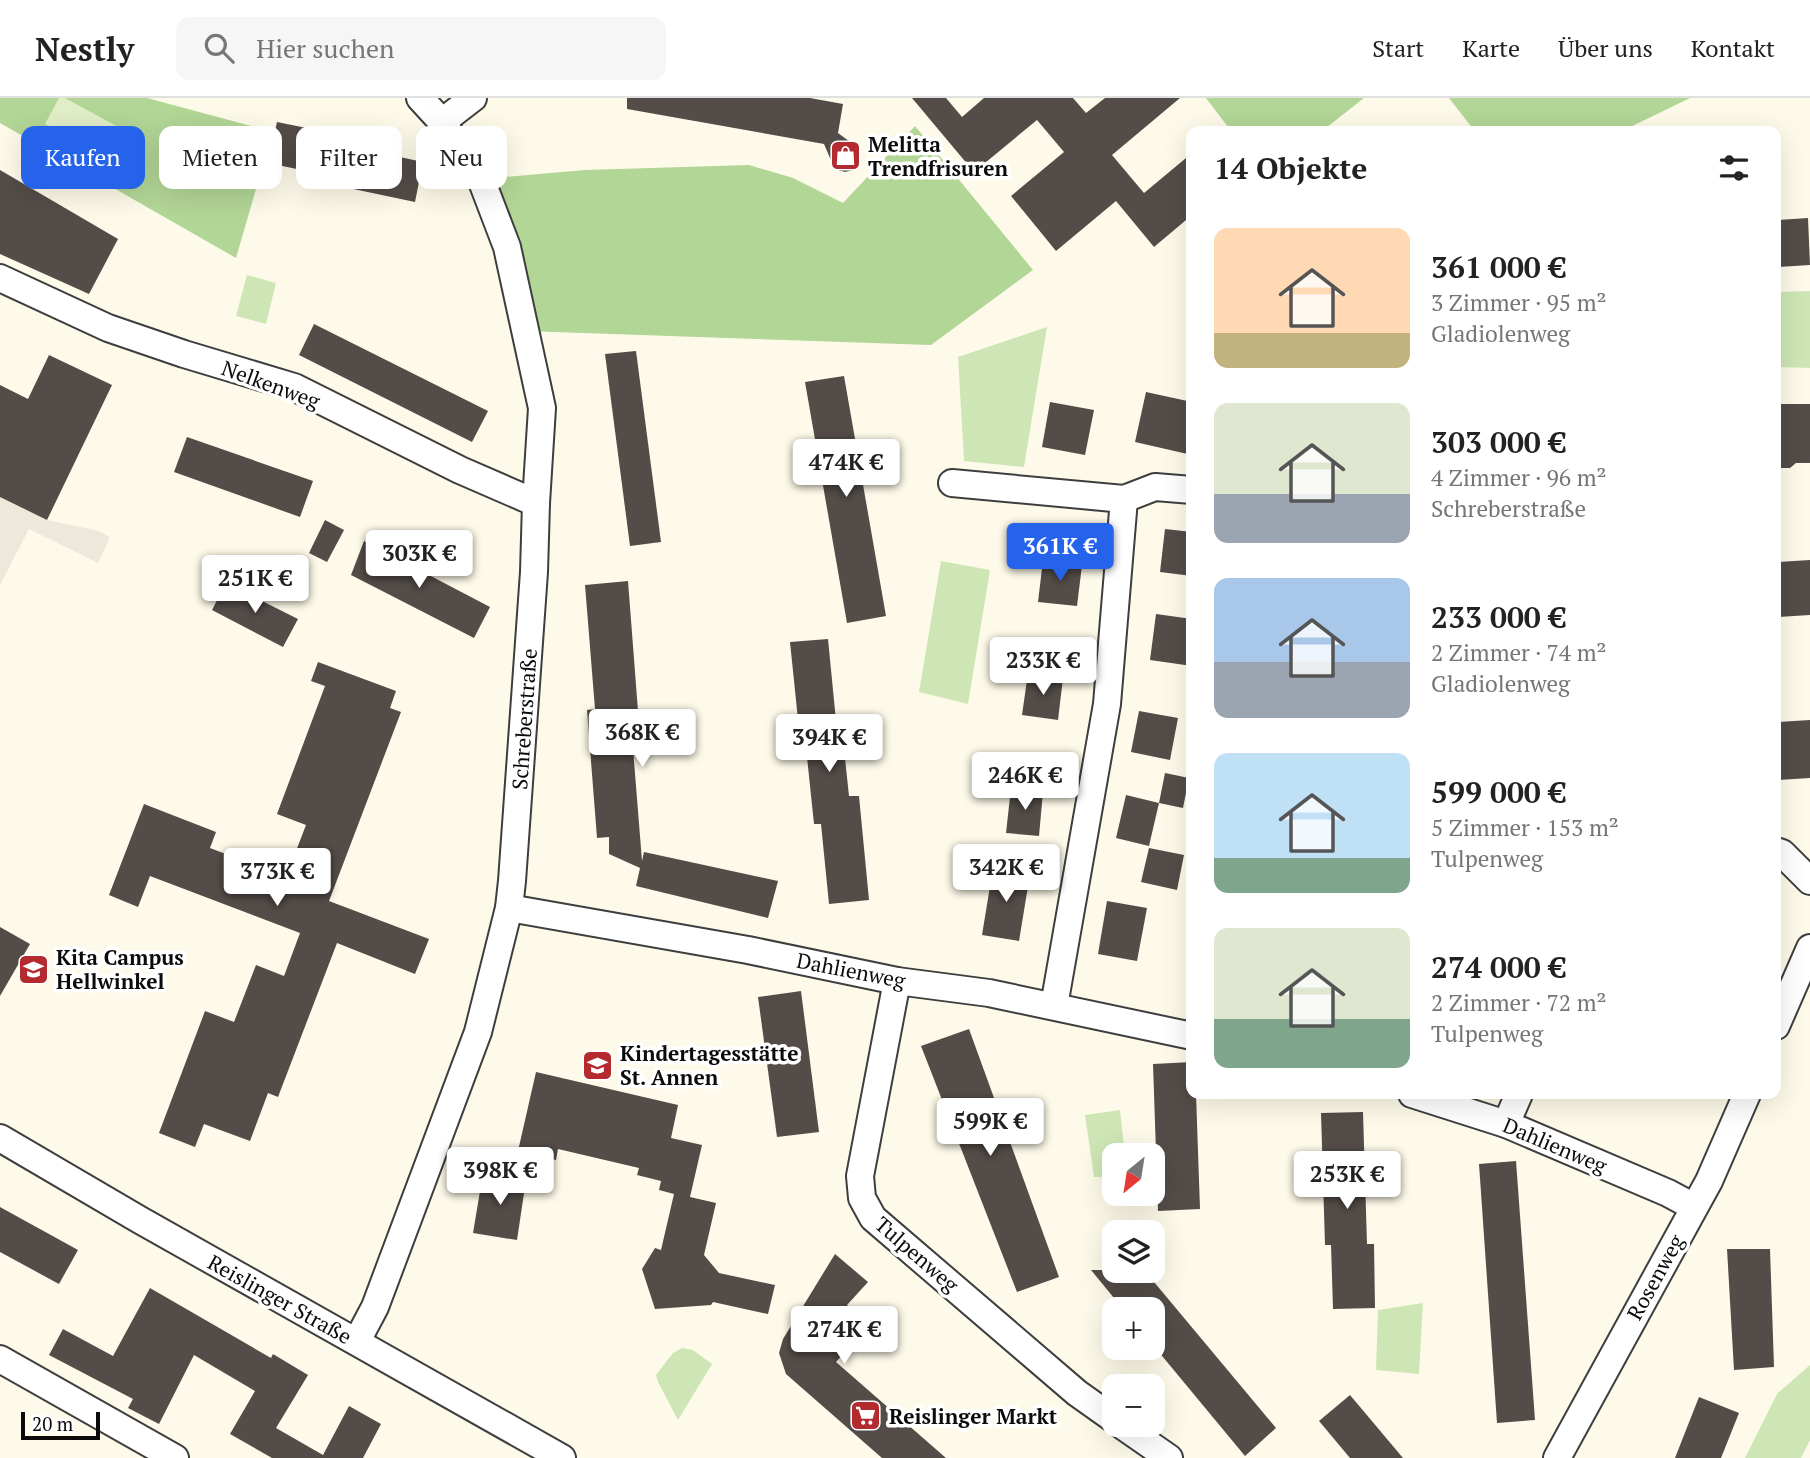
<!DOCTYPE html>
<html lang="de">
<head>
<meta charset="utf-8">
<style>
  :root { --surface:#fff; --page:#f6f6f6; --text:#222; --muted:#767676; --line:#e0e0e0; --accent:#2563eb }
  body { margin:0; font-family:"PT Serif",serif; background:var(--page); color:var(--text); height:100vh; display:flex; flex-direction:column; font-size:26px; white-space:nowrap }
  * { box-sizing:border-box; margin:0 }
  p { font-size:23px; color:var(--muted) }
  .icon { flex:none; width:38px; height:38px; fill:none; stroke:currentColor; stroke-width:2; stroke-linecap:round; stroke-linejoin:round }
  .map { position:relative; flex:1; overflow:hidden }
  .sheet { position:absolute; left:1186px; top:28px; width:595px; height:973px; display:flex; flex-direction:column; background:var(--surface); border-radius:14px; box-shadow:0 7px 28px #0002 }
  .sheet>* { flex:none }
  .guide { position:absolute; left:21px; top:28px; width:665px; height:63px; display:flex; gap:14px }
  .needle { width:46px; rotate:210deg }
  .fabs { position:absolute; left:1102px; top:1045px; display:grid; gap:14px }
  .fabs a { display:grid; place-items:center; width:63px; height:63px; border-radius:14px; background:var(--surface); box-shadow:0 7px 28px #0002; font-size:35px }
  .scale { position:absolute; left:21px; bottom:18px; width:79px; box-sizing:border-box; padding-left:7px; border:4px solid #0b0b0b; border-top:0; font-size:19px; line-height:24px; white-space:nowrap; color:#0b0b0b; -webkit-text-stroke:5px #fff; paint-order:stroke }
  .price { position:absolute; translate:-50% -60px; padding:0 16px; border-radius:7px; background:#fff; color:#222; font-size:23px; line-height:46px; filter:drop-shadow(0 2px 4px #0008) }
  .price::after { content:''; position:absolute; left:50%; top:42px; width:21px; height:16px; margin-left:-10px; background:inherit; clip-path:polygon(0 0,100% 0,50% 100%) }
  .price.selected { background:var(--accent); color:#fff }
  ul { padding:0; list-style:none }
  li { display:flex; align-items:center; gap:21px; height:175px; padding:0 28px }
  li span { display:grid; place-items:center; flex:none; width:196px; height:140px; border-radius:14px; color:#555 }
  li>.icon { margin-inline-start:auto }
  span .icon { width:84px; height:84px; fill:#fffc; stroke-width:1 }
  li b { font-size:30px }
  h2 { display:flex; justify-content:space-between; align-items:center; height:84px; padding:0 28px; font-size:30px }
  .pill { padding:0 24px; border-radius:14px; background:var(--surface); box-shadow:0 7px 28px #0002; font-size:24px; line-height:63px }
  .pill.selected { background:var(--accent); color:#fff }
  header { display:flex; align-items:center; gap:42px; box-sizing:border-box; height:98px; padding:0 35px; background:var(--surface); border-bottom:2px solid var(--line) }
  header strong { font-size:33px }
  nav { display:flex; gap:38px; margin-inline-start:auto; font-size:24px }
  .search { width:490px; height:63px; background:var(--page); display:flex; align-items:center; gap:18px; box-sizing:border-box; padding:0 24px; border-radius:14px; color:var(--muted); font-size:26px }
  .map>svg:first-child { display:block }
  .green { fill:#cee6b5 }
  .forest { fill:#b2d696 }
  .pitch { fill:#e0edc7 }
  .plaza { fill:#ece8da }
  .building { fill:#534c48 }
  .lines { fill:none; stroke-linecap:round; stroke-linejoin:round }
  .minor-casing { stroke:#3e3e3e; stroke-width:30 }
  .minor { stroke:#fff; stroke-width:26 }
  .labels { text-anchor:middle; dominant-baseline:central; stroke-width:7; stroke-linejoin:round; paint-order:stroke }
  .poi-label { font-size:21px; font-weight:bold; fill:#0b0b0b; stroke:#fff; text-anchor:start }
  .street-label { font-size:21px; fill:#0b0b0b; stroke:#fff }
</style>
</head>
<body>
<header>
<strong>Nestly</strong>
<div class="search"><svg class="icon" aria-label="search" viewBox="0 0 24 24"><circle cx="10" cy="10" r="6"/><path d="M15 15l6 6"/></svg>Hier suchen</div>
<nav><a>Start</a><a>Karte</a><a>Über uns</a><a>Kontakt</a></nav>
</header>
<div class="map">
<svg width="1810" height="1360" viewBox="0 0 1810 1360">
  <rect width="100%" height="100%" fill="#fefae9"/>
  <!-- green -->
  <g class="green">
    <polygon points="247,177 276,185 266,226 236,218"/>
    <polygon points="1810,193 1810,270 1776,269 1776,194"/>
    <polygon points="1047,229 1024,369 964,363 958,259"/>
    <polygon points="941,463 990,472 968,606 919,594"/>
    <polygon points="1120,1012 1125,1057 1115,1057 1115,1079 1094,1079 1085,1017"/>
    <polygon points="1423,1205 1419,1276 1376,1272 1378,1212"/>
    <polygon points="682,1250 693,1252 712,1266 678,1322 658,1284 656,1277 673,1255"/>
    <polygon points="1810,1267 1810,1342 1801,1360 1745,1360 1777,1296"/>
  </g>
  <!-- forest -->
  <g class="forest">
    <polygon points="0,0 147,0 263,31 263,67 236,160 0,25"/>
    <polygon points="1206,0 1364,0 1322,33 1231,33"/>
    <polygon points="1449,0 1690,0 1622,33 1472,33 1473,31"/>
    <polygon points="915,28 1033,172 931,247 525,233 481,81 585,72 749,67 793,80 843,105"/>
  </g>
  <!-- pitch -->
  <polygon class="pitch" points="59,0 65,0 142,42 127,70 45,26"/>
  <!-- plaza -->
  <polygon class="plaza" points="0,399 47,422 99,433 110,439 98,465 29,431 0,487"/>
  <!-- building -->
  <g class="building">
    <polygon points="627,0 810,0 843,6 838,35 857,49 860,57 859,66 853,72 845,74 838,72 833,67 824,46 627,11"/>
    <polygon points="912,0 946,0 962,19 984,0 1073,0 1086,15 1105,0 1180,0 1112,57 1144,95 1192,55 1192,117 1154,149 1116,103 1056,153 1011,98 1064,54 1037,22 974,74"/>
    <polygon points="277,24 346,38 344,47 423,64 415,104 339,88 340,80 268,65"/>
    <polygon points="0,72 118,141 89,196 0,156"/>
    <polygon points="1808,120 1810,167 1776,169 1776,122"/>
    <polygon points="314,226 488,313 472,344 299,257"/>
    <polygon points="636,253 661,444 630,448 605,256"/>
    <polygon points="49,257 112,287 47,422 0,399 0,287 28,301"/>
    <polygon points="844,278 886,518 847,525 805,284"/>
    <polygon points="1146,294 1192,304 1192,357 1135,344"/>
    <polygon points="1050,304 1094,312 1085,357 1042,349"/>
    <polygon points="1776,306 1810,306 1810,365 1796,365 1790,370 1776,370"/>
    <polygon points="187,339 313,383 300,419 174,374"/>
    <polygon points="325,422 344,432 327,464 309,455"/>
    <polygon points="1165,431 1192,434 1192,478 1160,474"/>
    <polygon points="364,443 490,509 474,540 351,477"/>
    <polygon points="1043,462 1082,467 1077,508 1038,504"/>
    <polygon points="1810,462 1810,517 1776,519 1776,464"/>
    <polygon points="628,483 638,613 630,613 642,763 644,754 778,783 768,820 636,788 640,770 609,756 609,739 597,740 587,612 595,611 585,487"/>
    <polygon points="226,485 298,521 283,549 212,512"/>
    <polygon points="1156,516 1192,521 1192,568 1150,562"/>
    <polygon points="828,541 837,633 842,632 849,698 859,698 869,802 829,806 821,726 814,726 805,640 800,641 790,544"/>
    <polygon points="318,564 396,593 390,610 401,614 329,803 429,841 415,876 337,845 278,999 268,995 250,1043 204,1026 195,1049 159,1035 205,913 234,924 256,867 284,878 300,835 150,778 138,809 109,797 144,706 216,734 210,750 286,779 306,727 277,716 325,588 311,583"/>
    <polygon points="1028,575 1063,580 1058,622 1022,617"/>
    <polygon points="1139,613 1178,620 1170,662 1131,654"/>
    <polygon points="1810,622 1810,680 1776,682 1776,624"/>
    <polygon points="1165,675 1189,680 1183,710 1159,705"/>
    <polygon points="1011,690 1043,694 1039,738 1006,735"/>
    <polygon points="1126,697 1159,705 1149,748 1116,740"/>
    <polygon points="1149,750 1184,757 1177,792 1141,784"/>
    <polygon points="993,770 1030,776 1019,843 982,837"/>
    <polygon points="1107,803 1147,810 1137,863 1098,856"/>
    <polygon points="0,829 30,846 0,898"/>
    <polygon points="801,893 819,1034 777,1039 758,899"/>
    <polygon points="969,931 1059,1179 1017,1194 921,948"/>
    <polygon points="1192,964 1192,996 1196,996 1200,1111 1158,1113 1153,966"/>
    <polygon points="536,974 678,1007 671,1040 702,1047 690,1099 716,1105 704,1157 719,1175 775,1187 768,1216 713,1204 711,1207 655,1211 642,1171 655,1150 661,1152 674,1096 659,1092 661,1083 637,1077 639,1070 558,1051 556,1062 518,1053"/>
    <polygon points="1363,1014 1367,1146 1374,1146 1375,1210 1333,1211 1331,1147 1325,1147 1321,1015"/>
    <polygon points="1516,1063 1535,1322 1497,1325 1479,1066"/>
    <polygon points="483,1075 526,1082 517,1142 473,1135"/>
    <polygon points="0,1109 78,1152 59,1186 0,1154"/>
    <polygon points="1727,1151 1770,1151 1774,1269 1734,1272"/>
    <polygon points="835,1156 868,1184 847,1207 869,1227 836,1264 946,1360 882,1360 786,1276 779,1255 783,1241"/>
    <polygon points="1091,1172 1144,1172 1276,1330 1245,1358 1153,1247 1153,1211 1123,1211"/>
    <polygon points="150,1190 271,1260 273,1256 308,1277 276,1330 323,1357 349,1308 381,1326 363,1360 272,1360 230,1336 255,1293 194,1257 159,1326 128,1310 133,1301 49,1257 63,1231 113,1258"/>
    <polygon points="1350,1297 1403,1360 1350,1360 1319,1323"/>
    <polygon points="1699,1299 1739,1315 1721,1360 1675,1360"/>
  </g>
  <g class="lines">
    <defs>
      <g id="minor">
        <polyline points="442,24 473,0"/>
        <polyline points="0,180 108,230 184,256 294,289 460,372 536,405"/>
        <polyline points="952,385 1124,401 1155,389 1192,392"/>
        <polyline points="1776,753 1782,755 1810,783"/>
        <polyline points="509,810 748,852 897,883 989,895 1192,938"/>
        <polyline points="897,883 860,1078 862,1100 873,1120 1077,1295 1115,1322"/>
        <polyline points="1054,908 1107,606 1124,401"/>
        <polyline points="1776,928 1810,850"/>
        <polyline points="1412,996 1506,1026 1668,1095 1694,1109"/>
        <polyline points="1506,1026 1519,996"/>
        <polyline points="0,1040 140,1122 562,1360"/>
        <polyline points="357,1243 375,1209 478,934 509,810 512,783 534,474 536,405 542,310 507,149 481,81 442,24 420,0"/>
        <polyline points="0,1261 175,1360"/>
        <polyline points="1120,1326 1169,1360"/>
        <polyline points="1557,1360 1709,1083 1747,996"/>
      </g>
    </defs>
    <!-- minor casing -->
    <use href="#minor" class="minor-casing"/>
    <!-- minor -->
    <use href="#minor" class="minor"/>
  </g>
  <!-- icons -->
  <defs>
    <symbol id="shop-square" viewBox="-11 -11 22 22"><rect x="-9" y="-9" width="18" height="18" rx="4" fill="#b32a2f" stroke="#fff"/><path d="M-5-2.5h2.3a2.7 3.5 0 0 1 5.4 0H5L5.5 6h-11ZM-1.5-2.5h3a1.5 2.3 0 0 0-3 0Z" fill="#fff"/></symbol>
    <symbol id="school-square" viewBox="-11 -11 22 22"><rect x="-9" y="-9" width="18" height="18" rx="4" fill="#b32a2f" stroke="#fff"/><path d="M0-5L7-2L0 1L-7-2ZM-4 1L0 2.5L4 1V4Q0 6-4 4Z" fill="#fff"/></symbol>
    <symbol id="supermarket-square" viewBox="-11 -11 22 22"><rect x="-9" y="-9" width="18" height="18" rx="4" fill="#b32a2f" stroke="#fff"/><path d="M-6-5.5h2.5l.6 2H6L4.5 2H-2.5L-4.4-4H-6ZM-1.5 3.2a1.3 1.3 0 1 0 .1 0ZM3 3.2a1.3 1.3 0 1 0 .1 0Z" fill="#fff"/></symbol>
  </defs>
  <g fill-rule="evenodd">
    <use href="#shop-square" x="828" y="40" width="35" height="35"/>
    <use href="#school-square" x="16" y="854" width="35" height="35"/>
    <use href="#school-square" x="580" y="950" width="35" height="35"/>
    <use href="#supermarket-square" x="848" y="1300" width="35" height="35"/>
  </g>
  <g class="labels">
    <!-- poi labels -->
    <g class="poi-label">
      <text x="868" y="46">Melitta<tspan x="868" dy="24">Trendfrisuren</tspan></text>
      <text x="56" y="859">Kita Campus<tspan x="56" dy="24">Hellwinkel</tspan></text>
      <text x="620" y="955">Kindertagesstätte<tspan x="620" dy="24">St. Annen</tspan></text>
      <text x="889" y="1318">Reislinger Markt</text>
    </g>
    <!-- street labels -->
    <g class="street-label">
      <text transform="translate(271 286) rotate(20)">Nelkenweg</text>
      <text transform="translate(524 621) rotate(-86)">Schreberstraße</text>
      <text transform="translate(851 872) rotate(11)">Dahlienweg</text>
      <text transform="translate(1555 1047) rotate(23)">Dahlienweg</text>
      <text transform="translate(917 1156) rotate(41)">Tulpenweg</text>
      <text transform="translate(1655 1179) rotate(-61)">Rosenweg</text>
      <text transform="translate(280 1201) rotate(29)">Reislinger Straße</text>
    </g>
  </g>
</svg>
<div class="fabs">
<a><svg class="needle" viewBox="-14 -14 28 28"><path d="M0-13l5 13h-10z" fill="#e53935"/><path d="M0 13l5-13h-10z" fill="#767676"/></svg></a>
<a><svg class="icon" aria-label="layers" viewBox="0 0 24 24"><path d="M12 4l9 5-9 5-9-5zM3 14l9 5 9-5"/></svg></a>
<a>+</a>
<a>−</a>
</div>
<div class="scale">20 m</div>
<b class="price" style="left:846px;top:401px">474K €</b>
<b class="price selected" style="left:1060px;top:485px">361K €</b>
<b class="price" style="left:419px;top:492px">303K €</b>
<b class="price" style="left:255px;top:517px">251K €</b>
<b class="price" style="left:1043px;top:599px">233K €</b>
<b class="price" style="left:642px;top:671px">368K €</b>
<b class="price" style="left:829px;top:676px">394K €</b>
<b class="price" style="left:1025px;top:714px">246K €</b>
<b class="price" style="left:1006px;top:806px">342K €</b>
<b class="price" style="left:277px;top:810px">373K €</b>
<b class="price" style="left:990px;top:1060px">599K €</b>
<b class="price" style="left:500px;top:1109px">398K €</b>
<b class="price" style="left:1347px;top:1113px">253K €</b>
<b class="price" style="left:844px;top:1268px">274K €</b>
<div class="guide">
<a class="pill selected">Kaufen</a>
<a class="pill">Mieten</a>
<a class="pill">Filter</a>
<a class="pill">Neu</a>
</div>
<section class="sheet">
<h2>14 Objekte<svg class="icon" aria-label="filters" viewBox="0 0 24 24"><path d="M4 7h16M4 17h16"/><circle cx="9" cy="7" r="2"/><circle cx="15" cy="17" r="2"/></svg></h2>
<ul>
<li><span style="background:linear-gradient(#ffd9b3 75%,#c2b280 0)"><svg class="icon" aria-label="home" viewBox="0 0 24 24"><path d="M3 11l9-7 9 7M6 9v11h12V9"/></svg></span><div><b>361 000 €</b><p>3 Zimmer · 95 m²</p><p>Gladiolenweg</p></div></li>
<li><span style="background:linear-gradient(#dfe7d0 65%,#9aa5b1 0)"><svg class="icon" aria-label="home" viewBox="0 0 24 24"><path d="M3 11l9-7 9 7M6 9v11h12V9"/></svg></span><div><b>303 000 €</b><p>4 Zimmer · 96 m²</p><p>Schreberstraße</p></div></li>
<li><span style="background:linear-gradient(#a9c7e8 60%,#9aa5b1 0)"><svg class="icon" aria-label="home" viewBox="0 0 24 24"><path d="M3 11l9-7 9 7M6 9v11h12V9"/></svg></span><div><b>233 000 €</b><p>2 Zimmer · 74 m²</p><p>Gladiolenweg</p></div></li>
<li><span style="background:linear-gradient(#bfe0f5 75%,#7fa58c 0)"><svg class="icon" aria-label="home" viewBox="0 0 24 24"><path d="M3 11l9-7 9 7M6 9v11h12V9"/></svg></span><div><b>599 000 €</b><p>5 Zimmer · 153 m²</p><p>Tulpenweg</p></div></li>
<li><span style="background:linear-gradient(#dfe7d0 65%,#7fa58c 0)"><svg class="icon" aria-label="home" viewBox="0 0 24 24"><path d="M3 11l9-7 9 7M6 9v11h12V9"/></svg></span><div><b>274 000 €</b><p>2 Zimmer · 72 m²</p><p>Tulpenweg</p></div></li>
</ul>
</section>
</div>
</body>
</html>
